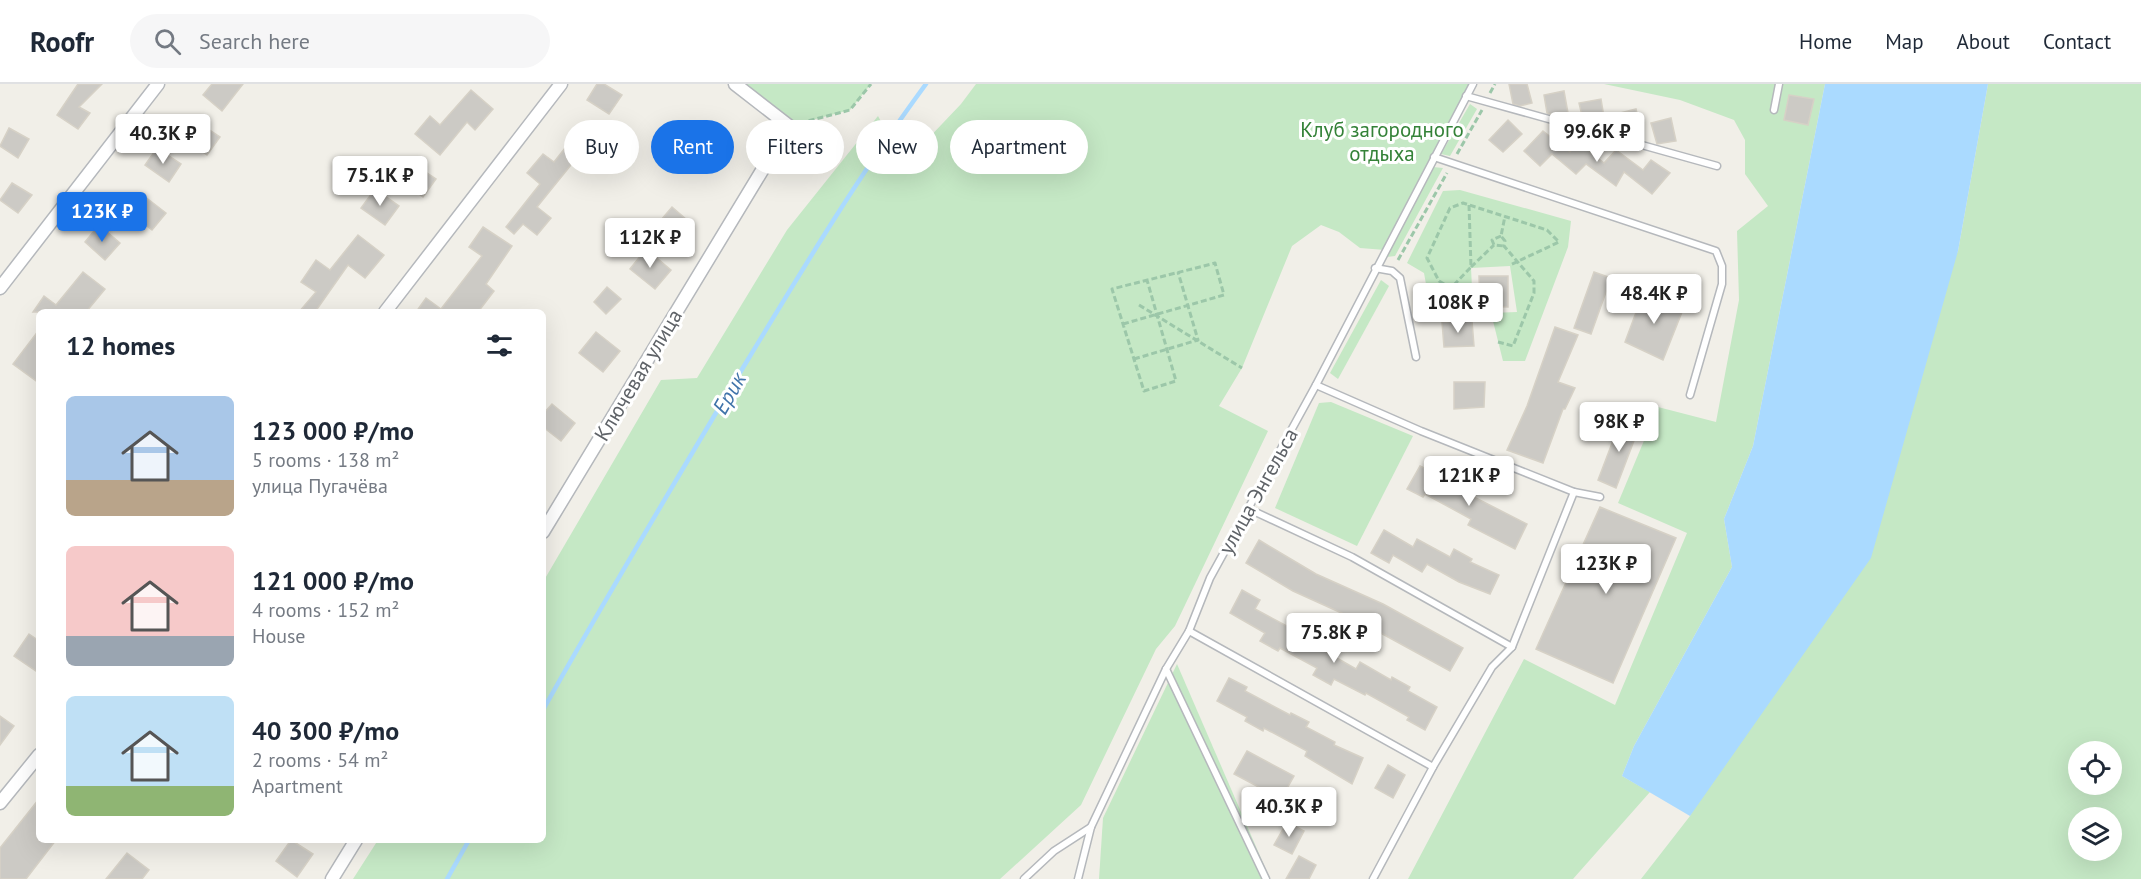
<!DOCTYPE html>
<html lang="en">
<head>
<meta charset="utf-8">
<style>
  :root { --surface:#fff; --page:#f6f6f7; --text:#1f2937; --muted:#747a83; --line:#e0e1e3; --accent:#1a73e8 }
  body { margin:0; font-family:"PT Sans",sans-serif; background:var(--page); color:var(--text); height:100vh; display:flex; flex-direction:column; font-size:22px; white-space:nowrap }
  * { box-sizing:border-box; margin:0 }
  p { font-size:20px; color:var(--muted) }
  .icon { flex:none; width:33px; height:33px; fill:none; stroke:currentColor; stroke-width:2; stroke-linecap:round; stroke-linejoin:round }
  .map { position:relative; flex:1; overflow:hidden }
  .details { position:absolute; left:36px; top:225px; width:510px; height:534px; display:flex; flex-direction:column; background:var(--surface); border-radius:9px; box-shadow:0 6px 24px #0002 }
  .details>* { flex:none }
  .top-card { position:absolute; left:564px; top:36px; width:570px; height:54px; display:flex; gap:12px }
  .tools { position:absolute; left:2068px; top:657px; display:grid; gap:12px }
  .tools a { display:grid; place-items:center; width:54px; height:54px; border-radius:50%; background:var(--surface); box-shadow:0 6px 24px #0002; font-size:30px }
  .price { position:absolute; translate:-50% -51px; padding:0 14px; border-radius:6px; background:#fff; color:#222; font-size:20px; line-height:39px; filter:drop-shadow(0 2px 3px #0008) }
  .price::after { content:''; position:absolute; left:50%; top:36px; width:18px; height:14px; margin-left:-9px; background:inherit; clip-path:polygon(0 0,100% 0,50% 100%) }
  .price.current { background:var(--accent); color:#fff }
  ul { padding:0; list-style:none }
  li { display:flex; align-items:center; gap:18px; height:150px; padding:0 30px }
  li span { display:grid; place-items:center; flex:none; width:168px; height:120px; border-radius:9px; color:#555 }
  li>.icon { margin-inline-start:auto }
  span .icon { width:72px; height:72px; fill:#fffc; stroke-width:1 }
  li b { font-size:26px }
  h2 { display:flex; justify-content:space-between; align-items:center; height:72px; padding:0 30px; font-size:26px }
  .chip { padding:0 21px; border-radius:27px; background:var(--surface); box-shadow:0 6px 24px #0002; font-size:21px; line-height:54px }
  .chip.current { background:var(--accent); color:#fff }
  header { display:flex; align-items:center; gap:36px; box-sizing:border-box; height:84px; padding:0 30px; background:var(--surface); border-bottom:2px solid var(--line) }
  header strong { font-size:28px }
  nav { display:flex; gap:33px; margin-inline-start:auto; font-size:21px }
  .search { width:420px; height:54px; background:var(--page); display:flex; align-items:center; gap:15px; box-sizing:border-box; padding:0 21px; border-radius:33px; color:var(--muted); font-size:22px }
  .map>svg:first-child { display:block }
  .green { fill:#c5e8c5; fill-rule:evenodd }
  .water { fill:#aadaff }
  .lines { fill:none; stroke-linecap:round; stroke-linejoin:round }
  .stream { stroke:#aadaff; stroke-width:4.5 }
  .building { fill:#cccac5; stroke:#d6d1c6; stroke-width:1.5 }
  .lane-casing { stroke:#b5b8bc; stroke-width:9 }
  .street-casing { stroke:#b5b8bc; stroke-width:15 }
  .path { stroke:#9cc7a9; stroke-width:3; stroke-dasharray:6 3; stroke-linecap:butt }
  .lane { stroke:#fff; stroke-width:6 }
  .street { stroke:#fff; stroke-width:12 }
  .labels { text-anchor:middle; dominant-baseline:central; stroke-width:6; stroke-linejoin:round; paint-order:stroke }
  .park-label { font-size:21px; fill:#348238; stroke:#fff }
  .street-label { font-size:21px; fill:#5f6368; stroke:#fff }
  .water-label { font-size:22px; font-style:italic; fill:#4174aa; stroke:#fff }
</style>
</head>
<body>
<header>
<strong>Roofr</strong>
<div class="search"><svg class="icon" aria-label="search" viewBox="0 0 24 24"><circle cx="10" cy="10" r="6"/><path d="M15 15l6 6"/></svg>Search here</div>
<nav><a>Home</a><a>Map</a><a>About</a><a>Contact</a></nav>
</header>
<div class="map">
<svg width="2141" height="795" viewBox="0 0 2141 795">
  <rect width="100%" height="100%" fill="#f1efe8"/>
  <!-- green -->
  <g class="green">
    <polygon points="740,0 871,0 850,26 789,42"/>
    <polygon points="976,0 1473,0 1385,166 1360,164 1339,148 1321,141 1292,162 1242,284 1219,322 1268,347 1175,542 1156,565 1081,721 1000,795 353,795 378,756 543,756 543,498 661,296 697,294 787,146 878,32 904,80 961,20"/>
    <polygon points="1604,0 1825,0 1753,362 1724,435 1732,483 1634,662 1622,692 1650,708 1573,795 1408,795 1524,575 1615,621 1687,449 1618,419 1658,323 1716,338 1739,216 1737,147 1768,122 1745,90 1745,56 1734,36 1680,16"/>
    <path d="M1988,0H2141V795H1641L1690,732L1958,167ZM2079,668H2112V700H2079ZM2079,734H2112V766H2079Z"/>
    <polygon points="1470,20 1477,25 1450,72 1441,70"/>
    <polygon points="1433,83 1443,84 1395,172 1387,173"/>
    <polygon points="1460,106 1571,137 1568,163 1525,277 1503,277 1491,229 1517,228 1510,182 1471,184 1473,224 1431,228 1424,189 1407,179 1443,107"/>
    <polygon points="1381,196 1389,202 1338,295 1330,289"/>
    <polygon points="1331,318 1413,352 1357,462 1275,424 1319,319"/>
    <polygon points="1177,580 1270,795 1099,795 1103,734"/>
  </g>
  <!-- water -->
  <polygon class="water" points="1825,0 1988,0 1958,167 1871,474 1690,732 1622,692 1634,662 1732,483 1724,435 1753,362"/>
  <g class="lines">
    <!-- stream -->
    <g class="stream">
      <path d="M543,626C605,515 670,406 735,297C796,196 856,95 926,0"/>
      <polyline points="447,795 469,756"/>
    </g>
  </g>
  <!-- building -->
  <g class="building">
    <polygon points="78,0 102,0 79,23 90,29 78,45 57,31"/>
    <polygon points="212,0 243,0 222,27 203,11"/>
    <polygon points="597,0 604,0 622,11 609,30 587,16"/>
    <polygon points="1509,0 1527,0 1532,19 1520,22 1513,20"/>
    <polygon points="471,6 493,25 475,46 467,38 440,71 415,50 430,32 440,41"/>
    <polygon points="1564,7 1568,29 1556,32 1547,29 1544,11"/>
    <polygon points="1789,11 1814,15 1808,41 1784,36"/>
    <polygon points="1601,15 1605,39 1584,40 1579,19"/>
    <polygon points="1636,25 1641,48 1621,50 1616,30"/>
    <polygon points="1671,34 1676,57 1657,60 1651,39"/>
    <polygon points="1508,36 1522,50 1503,68 1489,56"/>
    <polygon points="199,39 220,53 207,71 186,56"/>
    <polygon points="584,40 608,59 591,80 579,71 537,123 551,134 537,151 523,140 514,150 506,143 540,100 527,89 543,70 554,78"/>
    <polygon points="9,44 29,55 18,74 0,62"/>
    <polygon points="1543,47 1570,68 1578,58 1604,79 1616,66 1643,86 1651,76 1670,89 1652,110 1624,88 1616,102 1586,80 1576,90 1552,70 1540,82 1524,67"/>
    <polygon points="157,64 181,80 169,98 145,81"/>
    <polygon points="415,81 436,95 423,113 403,98"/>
    <polygon points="12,99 32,111 18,129 0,116"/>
    <polygon points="375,105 399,122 385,141 361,124"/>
    <polygon points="144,112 166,129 152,146 130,129"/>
    <polygon points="672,123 694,142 678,161 656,142"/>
    <polygon points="99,141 120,159 105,176 85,158"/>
    <polygon points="483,143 512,162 486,200 494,207 478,228 416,228 426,214 441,225 482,172 469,163"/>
    <polygon points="358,151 384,171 365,194 348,181 315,228 299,228 316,208 301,198 316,176 330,186"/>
    <polygon points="646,165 671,186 655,205 630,185"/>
    <polygon points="83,188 105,205 86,228 33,228 44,212 56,221"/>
    <polygon points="1594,188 1611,194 1591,250 1574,244"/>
    <polygon points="1479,192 1508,192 1508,223 1480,222"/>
    <polygon points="607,203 621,215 606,230 594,218"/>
    <polygon points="1644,207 1684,223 1663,276 1625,258"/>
    <polygon points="1472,237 1474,262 1444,263 1442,238"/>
    <polygon points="1555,243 1578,251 1558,298 1575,304 1565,325 1563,325 1543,379 1507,366 1527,322"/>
    <polygon points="39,246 39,299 13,280"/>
    <polygon points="596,248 620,267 603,288 579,269"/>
    <polygon points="1454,298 1485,298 1484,323 1454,325"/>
    <polygon points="552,320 575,339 561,357 543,343 543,330"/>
    <polygon points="1622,333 1640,341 1616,404 1598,396"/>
    <polygon points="1420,382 1450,396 1466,405 1464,408 1527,440 1515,465 1468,441 1471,435 1425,410 1423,413 1407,405"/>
    <polygon points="1600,423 1676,454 1613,599 1536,565"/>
    <polygon points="1384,446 1413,463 1417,455 1450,473 1454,465 1472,475 1470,478 1499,491 1490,510 1459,498 1427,480 1422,488 1393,471 1389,479 1371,469"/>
    <polygon points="1259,456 1316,490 1383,520 1463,564 1450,587 1357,536 1293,507 1246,479"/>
    <polygon points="1242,506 1260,516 1255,525 1298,548 1300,545 1318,555 1314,561 1356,585 1360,578 1391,596 1392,593 1410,603 1408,607 1437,623 1425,646 1407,636 1409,633 1366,609 1365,611 1334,595 1331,601 1313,591 1317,584 1280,564 1278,567 1260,557 1265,549 1230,529"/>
    <polygon points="29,550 39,557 39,589 14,572"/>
    <polygon points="1229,594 1247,603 1245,607 1290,631 1291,629 1309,638 1306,643 1335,658 1334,661 1363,674 1352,700 1305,672 1307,667 1264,644 1263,647 1245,637 1247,633 1217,617"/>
    <polygon points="0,632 14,642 0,661"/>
    <polygon points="1247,667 1294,692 1281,715 1234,690"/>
    <polygon points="1388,681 1405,691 1393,714 1375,704"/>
    <polygon points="39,715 39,756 56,756 26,795 0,795 0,764"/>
    <polygon points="1287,738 1304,747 1292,770 1274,761"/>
    <polygon points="291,756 313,770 297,793 276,777"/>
    <polygon points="127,769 149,786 142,795 106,795"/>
    <polygon points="1299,772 1316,781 1309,795 1286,795"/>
  </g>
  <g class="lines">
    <defs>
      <g id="lane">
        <polyline points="1466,12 1717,82"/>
        <polyline points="1774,26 1779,0"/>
        <polyline points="1434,73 1716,167 1722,182 1722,200 1690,311"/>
        <polyline points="1375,184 1392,187 1400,194 1416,273"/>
        <polyline points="1316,301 1421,347 1574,408 1600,413"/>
        <polyline points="1249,425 1352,473 1512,563"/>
        <polyline points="1189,547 1433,683"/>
        <polyline points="1166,585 1266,795"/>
        <polyline points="1024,795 1054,767 1091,743 1166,585 1189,547 1210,494 1316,301 1473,0"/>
        <polyline points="1078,795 1091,743"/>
        <polyline points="1373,795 1433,683 1492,583 1512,563 1574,408"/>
      </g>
      <g id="street">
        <polyline points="0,204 158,0"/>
        <polyline points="385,228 561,0"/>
        <polyline points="543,448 789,42 735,0"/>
        <polyline points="0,719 39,671"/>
        <polyline points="332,795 356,756"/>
      </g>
    </defs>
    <!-- lane casing -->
    <use href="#lane" class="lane-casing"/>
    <!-- street casing -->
    <use href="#street" class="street-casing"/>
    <!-- path -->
    <g class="path">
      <polyline points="1490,9 1495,0"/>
      <polyline points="800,39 850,26 871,0"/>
      <polyline points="1457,70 1482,26"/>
      <polyline points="1469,121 1471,183 1451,204 1439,197 1427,174 1450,124 1463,119 1547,146 1559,158 1510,181"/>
      <polyline points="1501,152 1492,156 1494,161 1504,162"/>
      <polyline points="1398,176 1447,89"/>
      <polyline points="1471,183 1494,161"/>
      <polyline points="1139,221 1242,284"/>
      <path d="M1123,240L1224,211L1215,179C1181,188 1147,196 1112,205L1144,307L1176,297L1147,196"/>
      <polyline points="1498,258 1513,262 1534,209 1534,197 1504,162 1505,157 1501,152 1505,132"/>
      <polyline points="1134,275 1198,256 1178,188"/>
    </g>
    <!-- lane -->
    <use href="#lane" class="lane"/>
    <!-- street -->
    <use href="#street" class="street"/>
  </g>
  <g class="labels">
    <!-- park labels -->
    <g class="park-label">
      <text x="1382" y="45">Клуб загородного<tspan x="1382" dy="24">отдыха</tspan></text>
    </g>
    <!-- street labels -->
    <g class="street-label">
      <text transform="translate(638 291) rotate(-59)">Ключевая улица</text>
      <text transform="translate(1258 407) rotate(-61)">улица Энгельса</text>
    </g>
    <!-- water labels -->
    <g class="water-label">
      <text transform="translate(729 309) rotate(-60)">Ерик</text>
    </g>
  </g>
</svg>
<div class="tools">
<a><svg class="icon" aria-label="locate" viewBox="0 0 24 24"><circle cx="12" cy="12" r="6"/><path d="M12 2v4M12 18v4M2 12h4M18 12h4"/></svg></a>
<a><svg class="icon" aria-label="layers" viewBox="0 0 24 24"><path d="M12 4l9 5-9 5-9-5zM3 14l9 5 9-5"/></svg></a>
</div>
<b class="price" style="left:1597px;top:79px">99.6K ₽</b>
<b class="price" style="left:163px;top:81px">40.3K ₽</b>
<b class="price" style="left:380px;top:123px">75.1K ₽</b>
<b class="price current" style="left:102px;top:159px">123K ₽</b>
<b class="price" style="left:650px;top:185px">112K ₽</b>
<b class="price" style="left:1654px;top:241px">48.4K ₽</b>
<b class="price" style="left:1458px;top:250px">108K ₽</b>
<b class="price" style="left:1619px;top:369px">98K ₽</b>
<b class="price" style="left:1469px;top:423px">121K ₽</b>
<b class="price" style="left:1606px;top:511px">123K ₽</b>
<b class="price" style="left:1334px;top:580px">75.8K ₽</b>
<b class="price" style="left:1289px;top:754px">40.3K ₽</b>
<div class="top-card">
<a class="chip">Buy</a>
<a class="chip current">Rent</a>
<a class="chip">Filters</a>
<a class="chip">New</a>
<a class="chip">Apartment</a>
</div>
<section class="details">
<h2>12 homes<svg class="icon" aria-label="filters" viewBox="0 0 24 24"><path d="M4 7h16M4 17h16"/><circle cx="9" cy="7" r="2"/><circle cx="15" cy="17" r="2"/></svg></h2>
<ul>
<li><span style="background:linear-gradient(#a9c7e8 70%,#b9a48a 0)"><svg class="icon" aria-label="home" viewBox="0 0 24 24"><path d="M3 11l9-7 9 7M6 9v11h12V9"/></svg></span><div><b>123 000 ₽/mo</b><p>5 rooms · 138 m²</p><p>улица Пугачёва</p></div></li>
<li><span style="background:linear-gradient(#f6c9c9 75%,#9aa5b1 0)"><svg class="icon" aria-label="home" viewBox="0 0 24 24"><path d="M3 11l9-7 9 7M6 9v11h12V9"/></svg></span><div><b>121 000 ₽/mo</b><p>4 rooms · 152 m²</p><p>House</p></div></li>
<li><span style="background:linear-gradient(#bfe0f5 75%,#8fb573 0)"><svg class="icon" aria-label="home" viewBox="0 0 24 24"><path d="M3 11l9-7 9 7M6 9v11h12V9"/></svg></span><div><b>40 300 ₽/mo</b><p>2 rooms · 54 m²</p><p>Apartment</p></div></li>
</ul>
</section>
</div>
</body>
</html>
